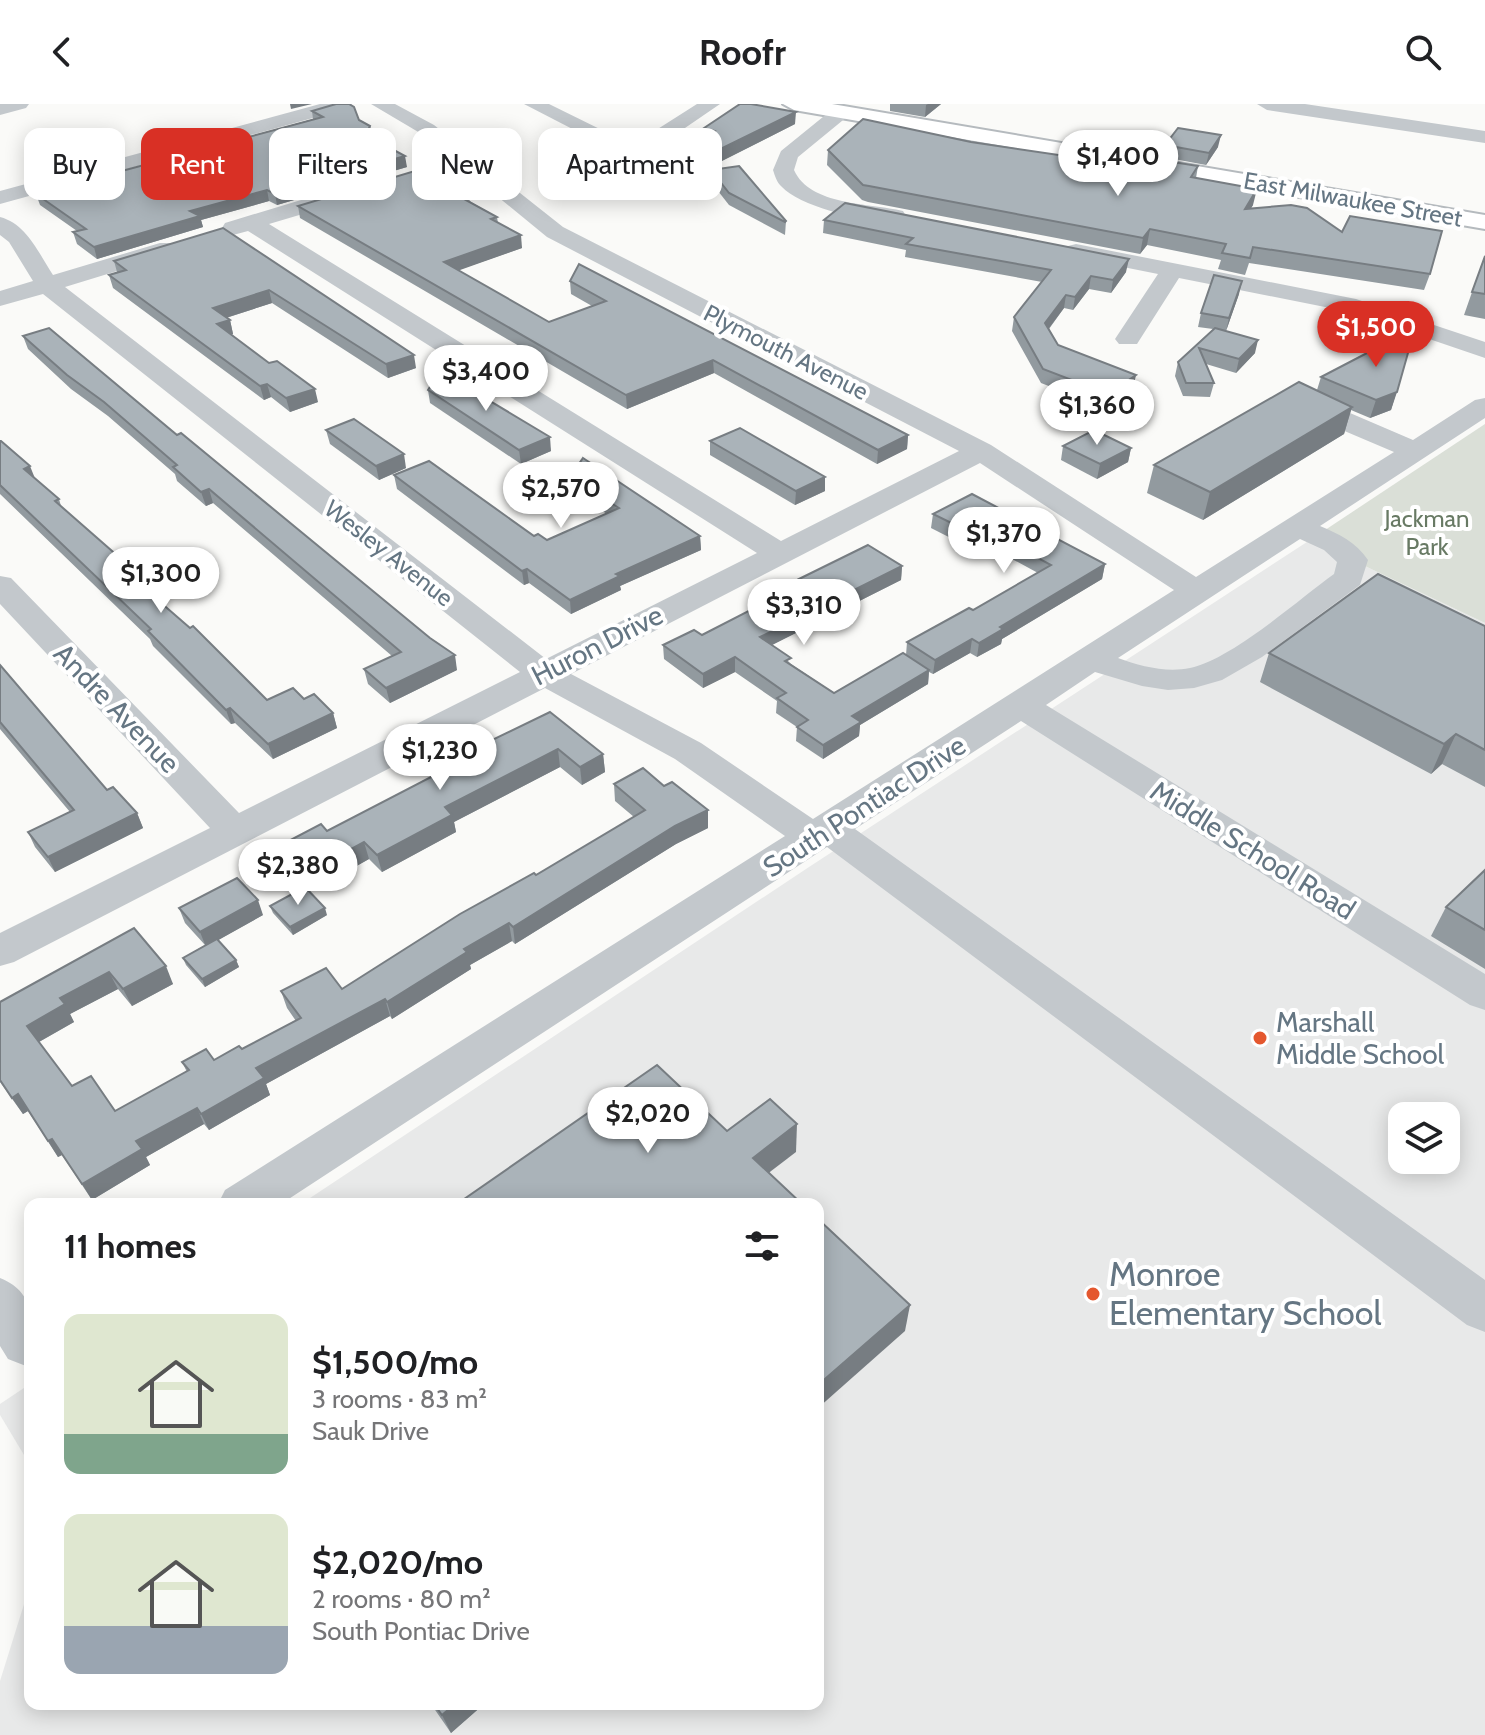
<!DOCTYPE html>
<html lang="en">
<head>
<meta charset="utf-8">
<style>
  :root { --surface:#fff; --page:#f6f6f6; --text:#202124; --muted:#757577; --accent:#d93025 }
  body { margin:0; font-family:Cabin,sans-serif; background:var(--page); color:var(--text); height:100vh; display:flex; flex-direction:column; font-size:30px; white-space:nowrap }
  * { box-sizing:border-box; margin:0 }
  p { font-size:26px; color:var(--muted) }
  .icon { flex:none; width:44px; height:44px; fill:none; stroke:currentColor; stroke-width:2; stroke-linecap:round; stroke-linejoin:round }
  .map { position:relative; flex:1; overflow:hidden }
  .drawer { position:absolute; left:24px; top:1094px; width:800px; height:512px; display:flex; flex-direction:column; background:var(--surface); border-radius:16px; box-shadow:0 4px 20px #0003 }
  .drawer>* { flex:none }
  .guide { position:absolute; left:24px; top:24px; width:800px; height:72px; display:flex; gap:16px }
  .tools { position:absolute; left:1388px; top:998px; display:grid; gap:16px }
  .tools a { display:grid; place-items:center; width:72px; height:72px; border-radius:16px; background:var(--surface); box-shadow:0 4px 20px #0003; font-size:40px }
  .price { position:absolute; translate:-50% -68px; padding:0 18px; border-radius:28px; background:#fff; color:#222; font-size:26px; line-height:52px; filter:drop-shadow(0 2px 4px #0008) }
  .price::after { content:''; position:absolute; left:50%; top:48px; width:24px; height:18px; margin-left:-12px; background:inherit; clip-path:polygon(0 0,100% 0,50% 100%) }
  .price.selected { background:var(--accent); color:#fff }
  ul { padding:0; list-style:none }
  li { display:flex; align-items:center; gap:24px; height:200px; padding:0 40px }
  li span { display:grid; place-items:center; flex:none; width:224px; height:160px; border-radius:16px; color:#555 }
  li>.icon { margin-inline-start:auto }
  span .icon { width:96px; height:96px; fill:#fffc; stroke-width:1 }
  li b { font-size:34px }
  h2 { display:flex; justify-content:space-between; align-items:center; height:96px; padding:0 40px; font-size:34px }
  .pill { padding:0 28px; border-radius:16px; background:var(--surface); box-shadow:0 4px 20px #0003; font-size:28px; line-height:72px }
  .pill.selected { background:var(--accent); color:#fff }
  header { display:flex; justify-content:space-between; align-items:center; height:104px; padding:0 40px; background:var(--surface); font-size:36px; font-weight:700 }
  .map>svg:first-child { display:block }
  .built { fill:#e8e9e9; fill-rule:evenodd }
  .green { fill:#dadfd7 }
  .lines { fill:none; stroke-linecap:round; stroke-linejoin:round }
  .major-casing { stroke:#b5babe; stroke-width:4 }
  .minor { fill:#c3c8cc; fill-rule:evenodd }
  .major { fill:#fff; fill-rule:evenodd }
  .wall { fill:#929a9f }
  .shaded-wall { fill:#777d82 }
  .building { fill:#aab3b9; stroke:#777d82; stroke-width:2 }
  .poi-dot { fill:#e4572e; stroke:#fff; stroke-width:3 }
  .labels { text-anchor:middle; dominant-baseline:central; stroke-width:8; stroke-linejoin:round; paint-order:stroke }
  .far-street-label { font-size:24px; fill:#657683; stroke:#fff }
  .far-park-label { font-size:24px; fill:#687a64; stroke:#fff }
  .street-label { font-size:28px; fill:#657683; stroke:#fff }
  .poi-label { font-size:28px; fill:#657683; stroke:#fff; text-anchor:start }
  .near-poi-label { font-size:34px; fill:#657683; stroke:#fff; text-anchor:start }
</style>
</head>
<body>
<header><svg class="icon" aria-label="back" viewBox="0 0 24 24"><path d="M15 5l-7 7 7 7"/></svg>Roofr<svg class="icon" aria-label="search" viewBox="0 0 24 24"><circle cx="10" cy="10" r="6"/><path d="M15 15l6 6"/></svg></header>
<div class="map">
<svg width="1485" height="1631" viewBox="0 0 1485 1631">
  <rect width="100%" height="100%" fill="#fafaf8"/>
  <!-- built -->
  <g class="built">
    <path d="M1310,436L1485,519V1631H0V1577L30,1481V1600H818V1100H301L809,763ZM1402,1012H1446V1056H1402Z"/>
    <polygon points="30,1280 30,1361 0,1311 0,1300"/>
  </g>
  <!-- green -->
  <polygon class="green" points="1485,320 1485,519 1310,436"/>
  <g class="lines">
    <defs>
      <polygon id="major" points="783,0 832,0 1485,111 1485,125 794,6"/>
    </defs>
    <!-- major casing -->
    <use href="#major" class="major-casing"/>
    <!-- minor -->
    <g class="minor">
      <polygon points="0,0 29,0 26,4 0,11"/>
      <polygon points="320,0 352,0 349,4 0,100 0,87"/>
      <path d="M371,0H395L434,21L563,123L991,341L1196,473L1394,348L1295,306L1292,300L1295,294H1315L1413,336L1475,296L1485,294V314L1320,422C1339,430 1356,438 1368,456L1360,481L1262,553L1222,576L1194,584L1168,586L1142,582L1095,568L1046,601L1485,870V906L1470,901L1021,617L855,725L1485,1176V1228L1467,1221L827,743L281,1100H218L225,1086L785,732L675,655L545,584L14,858L0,862V829L210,724L0,500V472L11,474L239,709L520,568L43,190L0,202V187L33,177L9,138L0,131V113C27,120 39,150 53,171L160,139H176L179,144L176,149L65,183L546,555L757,449L248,127L233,131L225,129L222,124L225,119L344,83H360L363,88L360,93L269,120L781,437L959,347L547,133L420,29ZM980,359L1174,486L813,715L701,639L571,570ZM1300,435L1324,446L1337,458L1334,470C1298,496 1232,555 1190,564C1166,569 1140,562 1118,554Z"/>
      <polygon points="524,0 549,0 618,34 653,28 697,0 720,0 666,37 615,47"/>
      <polygon points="1257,0 1305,0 1485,27 1485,39 1267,6"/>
      <path d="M841,2L848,4L851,8L848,12L798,53L794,66C810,102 870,99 903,107L906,112L903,117C878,123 800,103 782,83C777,79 775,72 773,66L781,47L834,4Z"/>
      <polygon points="1076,140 1356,195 1485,238 1485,254 1350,208 1179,174 1137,240 1119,240 1115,235 1158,170 1068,152 1065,147 1068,142"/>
      <path d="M0,1174C40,1190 30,1223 30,1260L26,1262L8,1255L0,1242Z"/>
    </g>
    <!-- major -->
    <use href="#major" class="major"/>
  </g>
  <!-- wall -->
  <g class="wall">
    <polygon points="890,0 941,0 925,13 890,7"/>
    <polygon points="312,7 359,16 370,22 372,32 371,34 407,63 277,101 269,97 201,116 203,123 97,155 77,140 73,128 77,127 40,101 36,90 313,15"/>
    <polygon points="795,20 696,70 709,37 704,36 704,24"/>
    <polygon points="971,38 1147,64 1198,62 1196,74 1253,101 1251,104 1342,128 1430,170 1424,186 1249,159 1245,171 1218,165 1221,156 1147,141 1140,150 868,98 862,96 827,61 828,46"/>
    <polygon points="1165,41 1218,43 1206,61 1163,53"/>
    <polygon points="711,66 786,117 785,131 729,101 711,78"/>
    <polygon points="459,79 460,86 471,98 497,113 498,119 522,144 458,166 549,218 592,202 571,190 570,177 908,331 907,345 877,360 714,269 627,305 300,114 298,102"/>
    <polygon points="824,116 1126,168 1111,189 1089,185 1073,206 1064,204 1049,225 1058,241 1133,285 1105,304 1041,279 1012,227 1014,213 1042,178 905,153 906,146 823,129"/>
    <polygon points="223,124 416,264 388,274 272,199 226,214 230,216 233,230 231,231 318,298 290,308 271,293 264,296 113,184 109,171 117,168 114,157"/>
    <polygon points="1485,151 1485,215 1464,211"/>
    <polygon points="1239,190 1226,227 1255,249 1236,269 1206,260 1214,279 1210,293 1183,292 1175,272 1178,258 1213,225 1198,223 1201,209"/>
    <polygon points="1415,224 1391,306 1370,314 1351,306 1344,330 1203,416 1147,389 1154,361 1317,286 1321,273"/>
    <polygon points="23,232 457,566 390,599 368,580 364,565 392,552 213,399 206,402 177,377 175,370 108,312 71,285 28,245"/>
    <polygon points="428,286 551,347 521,360 430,299"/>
    <polygon points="326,326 406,364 379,376 330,340"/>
    <polygon points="0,337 34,374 59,395 61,402 136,468 140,481 267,596 304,595 333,609 337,624 273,655 235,619 231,620 153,542 150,535 0,390"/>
    <polygon points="710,337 825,373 825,387 795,401 710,351"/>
    <polygon points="1063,342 1131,344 1128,358 1097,375 1061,356"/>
    <polygon points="394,371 534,432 547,436 607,410 572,387 570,373 700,432 701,446 620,482 621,486 571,510 529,479 524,481 397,385"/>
    <polygon points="933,410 1105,460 1102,475 1002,535 1001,540 977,553 970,549 933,570 929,568 928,580 860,621 859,632 823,655 796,637 797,623 776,609 777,597 735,568 703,584 664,555 663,541 702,531 771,495 771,493 799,478 799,475 902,462 901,476 772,541 791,560 834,589 906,551 907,538 973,506 1038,469 1001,449 992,455 931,424"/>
    <polygon points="1485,522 1485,683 1442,660 1431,670 1260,578 1269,549"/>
    <polygon points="0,561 107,686 137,709 143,724 55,768 35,743 28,728 70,708 0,625"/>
    <polygon points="550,608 603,650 605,668 582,681 560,663 454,718 456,728 382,768 369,755 312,787 285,760 279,742 327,727 432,673 430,666"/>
    <polygon points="614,680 664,682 708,706 708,724 676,740 515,840 512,837 470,861 471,865 392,915 390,912 266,980 270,991 209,1026 204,1020 146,1053 150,1061 92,1096 62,1051 58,1053 28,1007 23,1010 0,978 0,898 134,824 173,880 132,902 118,885 70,910 74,918 39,938 72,982 115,1007 187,968 182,958 214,956 242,945 296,917 287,904 281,887 342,885 634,713 615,697"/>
    <polygon points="1485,766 1485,865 1431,832 1446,803"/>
    <polygon points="270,802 327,811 293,831 273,809"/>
    <polygon points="179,804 263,811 218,836 236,856 239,863 205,883 186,861 183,854 205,841 185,819"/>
    <polygon points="431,1600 484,1600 451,1629"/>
  </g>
  <!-- shaded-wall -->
  <g class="shaded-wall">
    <polygon points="290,0 312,0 291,5"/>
    <polygon points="928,0 941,0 925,13 926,1"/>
    <polygon points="796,8 795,20 696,70 696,57"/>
    <polygon points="370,22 372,32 367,42 366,31"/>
    <polygon points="1221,31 1218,43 1206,61 1209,49"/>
    <polygon points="405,52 407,63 277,101 275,90"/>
    <polygon points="1257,85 1253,101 1241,121 1245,105"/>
    <polygon points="267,86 269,97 201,116 203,123 97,155 94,143 190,107"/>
    <polygon points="1150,125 1147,141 1140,150 1143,134"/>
    <polygon points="521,131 522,144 446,171 444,158"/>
    <polygon points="1129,155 1126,168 1111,189 1113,176"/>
    <polygon points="1091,172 1089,185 1073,206 1075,193"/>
    <polygon points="1242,177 1239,190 1226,227 1229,214"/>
    <polygon points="269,186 272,199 216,217 213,204"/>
    <polygon points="1066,191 1064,204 1043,232 1045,219"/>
    <polygon points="230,216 233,230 221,234 217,220"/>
    <polygon points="1258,236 1255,249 1236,269 1239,255"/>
    <polygon points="414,251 416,264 388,274 386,260"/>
    <polygon points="713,256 714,269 627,305 626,291"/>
    <polygon points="1136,271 1133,285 1105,304 1108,290"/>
    <polygon points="267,280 271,293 264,296 260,282"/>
    <polygon points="315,285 318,298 290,308 286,294"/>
    <polygon points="1397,288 1391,306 1370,314 1376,296"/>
    <polygon points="1352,303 1344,330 1203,416 1210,388"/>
    <polygon points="908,331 907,345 877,360 878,346"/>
    <polygon points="550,333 551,347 521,360 519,346"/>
    <polygon points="1131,344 1128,358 1097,375 1100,360"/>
    <polygon points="404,350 406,364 379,376 376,362"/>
    <polygon points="30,362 36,377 24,365"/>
    <polygon points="825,373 825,387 795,401 796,387"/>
    <polygon points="209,385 213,399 206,402 201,388"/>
    <polygon points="700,432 701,446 620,482 621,486 571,510 570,496 616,470"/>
    <polygon points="1003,435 1001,449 992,455 994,440"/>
    <polygon points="1105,460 1102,475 1002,535 1001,540 977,553 979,539 1000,523"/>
    <polygon points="902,462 901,476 760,547 760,533"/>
    <polygon points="527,465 529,479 524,481 522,467"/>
    <polygon points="136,468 141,483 129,471"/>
    <polygon points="972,535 970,549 933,570 935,556"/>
    <polygon points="455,551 457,566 390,599 386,584"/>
    <polygon points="735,553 735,568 703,584 703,570"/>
    <polygon points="929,566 928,580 860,621 859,632 823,655 823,641 852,612"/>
    <polygon points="230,604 235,619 231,620 226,606"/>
    <polygon points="333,609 337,624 273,655 268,640"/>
    <polygon points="1456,630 1442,660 1431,670 1444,640"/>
    <polygon points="558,645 560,663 454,718 456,728 382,768 377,751 445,703"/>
    <polygon points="603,650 605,668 582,681 580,663"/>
    <polygon points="708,706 708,724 676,740 515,840 513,823 675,722"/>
    <polygon points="137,709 143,724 55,768 48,753"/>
    <polygon points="364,738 369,755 312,787 307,769"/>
    <polygon points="258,796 263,811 206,843 200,828"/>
    <polygon points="325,804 327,811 293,831 290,823"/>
    <polygon points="509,819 512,837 470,861 471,865 392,915 387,898 464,845"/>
    <polygon points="236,856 239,863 205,883 202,875"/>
    <polygon points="166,862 173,880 132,902 123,885"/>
    <polygon points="109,868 118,885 70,910 74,918 37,939 27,922 60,894"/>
    <polygon points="385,895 390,912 266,980 270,991 209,1026 201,1010 256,964"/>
    <polygon points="18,990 28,1007 23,1010 12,994"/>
    <polygon points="197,1004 204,1020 146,1053 150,1061 92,1096 82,1080 136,1037"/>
    <polygon points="797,1020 796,1048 753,1081 753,1054"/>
    <polygon points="52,1035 62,1051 58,1053 48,1037"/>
    <polygon points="910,1201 905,1227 818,1304 818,1281"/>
    <polygon points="455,1600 484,1600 451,1629 442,1611"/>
  </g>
  <!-- building -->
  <g class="building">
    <polygon points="336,0 349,0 354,3 359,16 370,22 366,31 405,52 275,90 267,86 190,107 200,112 94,143 73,128 86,125 36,90 323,13 312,7"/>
    <polygon points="740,0 751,0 796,8 696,57 715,27 704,24"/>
    <polygon points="863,15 971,38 1147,64 1154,55 1198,62 1191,73 1257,85 1245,105 1291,101 1307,104 1342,128 1350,112 1442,127 1430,170 1253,143 1250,154 1222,149 1226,140 1150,125 1143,134 869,82 863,81 828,46"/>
    <polygon points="1178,24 1221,31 1209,49 1165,41"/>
    <polygon points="739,62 786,117 785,118 729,89 711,66"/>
    <polygon points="428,63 459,79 452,81 470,91 462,94 497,113 491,115 521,131 444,158 549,218 606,197 570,177 579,160 908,331 878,346 713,256 626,291 298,102"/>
    <polygon points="845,99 1129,155 1113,176 1091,172 1075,193 1066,191 1045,219 1058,241 1136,271 1108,290 1043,265 1014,213 1051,166 906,140 913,134 824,116"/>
    <polygon points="223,124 414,251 386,260 269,186 213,204 230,216 217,220 269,259 277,257 315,285 286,294 267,280 260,282 109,171 126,166 114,157"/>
    <polygon points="1485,152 1485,190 1472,188"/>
    <polygon points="1214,171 1242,177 1229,214 1201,209"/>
    <polygon points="49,224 177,331 181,329 430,534 455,551 386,584 364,565 401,548 209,385 201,388 173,363 177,361 104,298 67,271 23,232"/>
    <polygon points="1215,224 1258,236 1239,255 1199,244 1214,279 1186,279 1178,258"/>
    <polygon points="1415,224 1397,288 1376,296 1321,273"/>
    <polygon points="440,267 550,333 519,346 428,286"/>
    <polygon points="1299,278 1352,303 1210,388 1154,361"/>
    <polygon points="354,315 404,350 376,362 326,326"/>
    <polygon points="740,324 825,373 796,387 710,337"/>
    <polygon points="1094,326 1131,344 1100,360 1063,342"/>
    <polygon points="0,337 1,337 30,362 24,365 59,395 55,397 136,468 129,471 190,524 193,522 267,596 293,584 304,595 314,590 333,609 268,640 230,604 226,606 148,527 151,525 0,381"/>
    <polygon points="583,354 700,432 616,470 620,472 570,496 527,465 522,467 394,371 429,357 534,432 538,430 547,436 619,404 570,373"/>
    <polygon points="972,390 1105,460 1000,523 1003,525 979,539 972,535 935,556 907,538 969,504 973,506 1051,461 1003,435 994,440 933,410"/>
    <polygon points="868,441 902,462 760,533 791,554 785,557 834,589 903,549 929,566 852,612 861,618 823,641 797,623 808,616 777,594 786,589 735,553 703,570 663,541 694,526 702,531 774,494 771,493 802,477 799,475"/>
    <polygon points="1378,470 1485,522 1485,646 1456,630 1444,640 1269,549"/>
    <polygon points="0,561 107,686 113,683 137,709 48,753 28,728 74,706 0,618"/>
    <polygon points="550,608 603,650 580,663 558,645 445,703 452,711 377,751 364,738 307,769 279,742 321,720 327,727 435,671 430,666"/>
    <polygon points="643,664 664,682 672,678 708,706 675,722 513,823 509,819 464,845 467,848 387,898 385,895 256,964 264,974 201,1010 197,1004 136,1037 142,1045 82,1080 52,1035 48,1037 18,990 12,994 0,976 0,898 134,824 166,862 123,885 109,868 60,894 65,900 27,922 72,982 91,972 115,1007 189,966 182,958 206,945 214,956 239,942 242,945 301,914 281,887 326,864 342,885 460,810 534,769 536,771 645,706 614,680"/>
    <polygon points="1485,766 1485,826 1446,803"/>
    <polygon points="237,774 258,796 200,828 179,804"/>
    <polygon points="305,783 325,804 290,823 270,802"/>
    <polygon points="217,835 236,856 202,875 183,854"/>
    <polygon points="657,961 727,1027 770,995 797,1020 753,1054 802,1100 457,1100"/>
    <polygon points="818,1115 910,1201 818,1281"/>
    <polygon points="434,1600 455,1600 442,1611"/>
  </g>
  <!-- markers -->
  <g class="poi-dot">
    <circle cx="1260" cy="934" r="8"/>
    <circle cx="1093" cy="1190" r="8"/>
  </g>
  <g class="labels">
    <!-- far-street labels -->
    <g class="far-street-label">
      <text transform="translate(1353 95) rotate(10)">East Milwaukee Street</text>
      <text transform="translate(786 248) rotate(27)">Plymouth Avenue</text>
      <text transform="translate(389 449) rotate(38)">Wesley Avenue</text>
    </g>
    <!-- far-park labels -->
    <g class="far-park-label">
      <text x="1427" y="414">Jackman<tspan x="1427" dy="28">Park</tspan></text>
    </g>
    <!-- street labels -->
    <g class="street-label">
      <text transform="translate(597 541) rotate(-27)">Huron Drive</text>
      <text transform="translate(117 604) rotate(46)">Andre Avenue</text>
      <text transform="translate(864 702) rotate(-33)">South Pontiac Drive</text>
      <text transform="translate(1253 746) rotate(32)">Middle School Road</text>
    </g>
    <!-- poi labels -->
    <g class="poi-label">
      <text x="1276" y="918">Marshall<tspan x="1276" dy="32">Middle School</tspan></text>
    </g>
    <!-- near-poi labels -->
    <g class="near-poi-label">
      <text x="1109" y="1170">Monroe<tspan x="1109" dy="39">Elementary School</tspan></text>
    </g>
  </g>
</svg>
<div class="tools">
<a><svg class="icon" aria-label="layers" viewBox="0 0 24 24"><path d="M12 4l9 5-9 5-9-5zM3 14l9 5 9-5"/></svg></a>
</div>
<b class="price" style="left:1118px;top:94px">$1,400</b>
<b class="price selected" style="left:1376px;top:265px">$1,500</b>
<b class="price" style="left:486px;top:309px">$3,400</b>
<b class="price" style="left:1097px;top:343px">$1,360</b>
<b class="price" style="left:561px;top:426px">$2,570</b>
<b class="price" style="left:1004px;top:471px">$1,370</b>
<b class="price" style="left:161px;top:511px">$1,300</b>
<b class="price" style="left:804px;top:543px">$3,310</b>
<b class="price" style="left:440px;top:688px">$1,230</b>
<b class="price" style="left:298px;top:803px">$2,380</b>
<b class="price" style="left:648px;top:1051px">$2,020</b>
<div class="guide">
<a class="pill">Buy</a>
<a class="pill selected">Rent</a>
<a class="pill">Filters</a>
<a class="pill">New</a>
<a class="pill">Apartment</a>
</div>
<section class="drawer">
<h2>11 homes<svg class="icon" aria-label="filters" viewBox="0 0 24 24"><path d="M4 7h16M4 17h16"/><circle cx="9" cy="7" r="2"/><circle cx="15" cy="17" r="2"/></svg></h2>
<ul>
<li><span style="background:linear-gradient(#dfe7d0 75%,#7fa58c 0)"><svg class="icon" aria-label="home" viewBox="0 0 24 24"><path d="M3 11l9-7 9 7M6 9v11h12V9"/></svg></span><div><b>$1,500/mo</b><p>3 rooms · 83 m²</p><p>Sauk Drive</p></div></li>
<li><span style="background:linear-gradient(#dfe7d0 70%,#9aa5b1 0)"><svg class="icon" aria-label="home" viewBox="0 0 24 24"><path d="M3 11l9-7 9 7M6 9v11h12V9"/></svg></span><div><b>$2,020/mo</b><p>2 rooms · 80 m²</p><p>South Pontiac Drive</p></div></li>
</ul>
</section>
</div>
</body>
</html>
